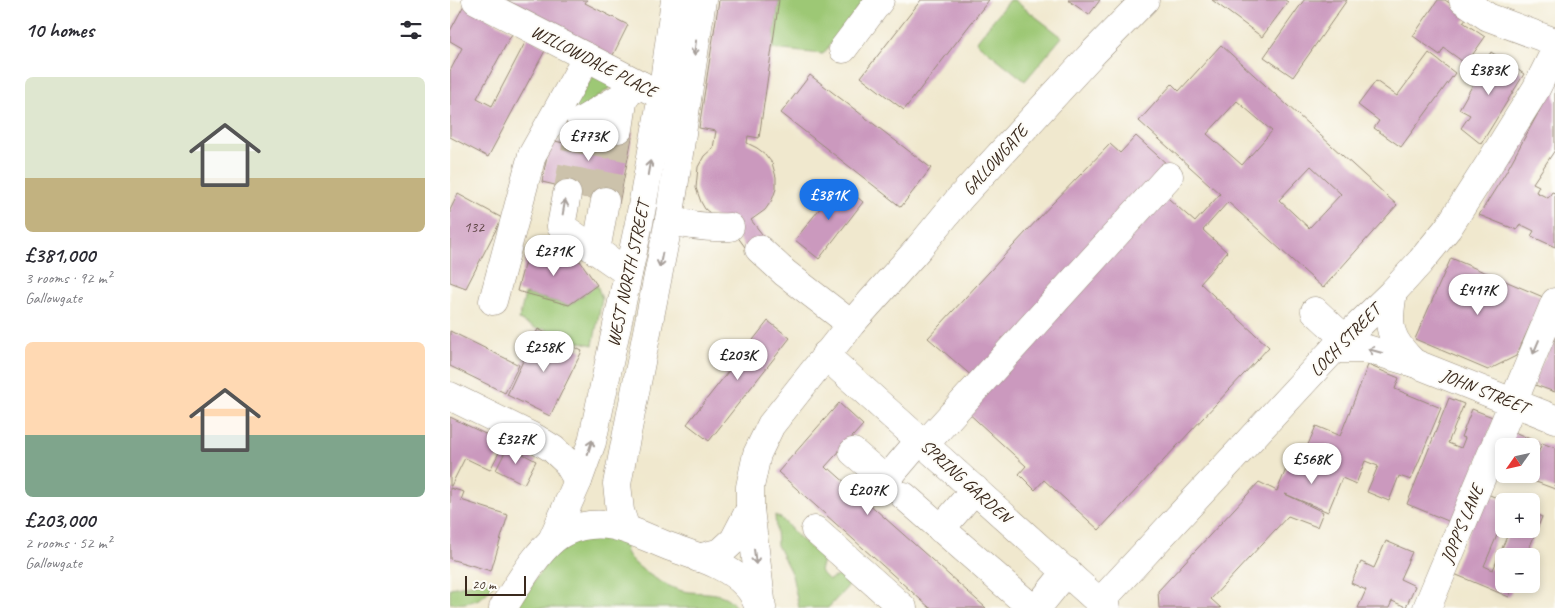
<!DOCTYPE html>
<html lang="en">
<head>
<meta charset="utf-8">
<style>
  :root { --surface:#fff; --page:#f7f7f7; --text:#2b2b33; --muted:#7c7c81; --accent:#1a73e8 }
  body { margin:0; font-family:Caveat,sans-serif; background:var(--page); color:var(--text); height:100vh; display:flex; flex-direction:column; font-size:19px; white-space:nowrap }
  * { box-sizing:border-box; margin:0 }
  p { font-size:16px; color:var(--muted) }
  .icon { flex:none; width:28px; height:28px; fill:none; stroke:currentColor; stroke-width:2; stroke-linecap:round; stroke-linejoin:round }
  .map { position:relative; flex:1; overflow:hidden }
  .side { display:flex; flex-direction:column; background:var(--surface); width:450px }
  .side>* { flex:none }
  .needle { width:32px; rotate:236deg }
  .fabs { position:absolute; left:1045px; top:438px; display:grid; gap:10px }
  .fabs a { display:grid; place-items:center; width:45px; height:45px; border-radius:8px; background:var(--surface); box-shadow:0 2px 8px #0003; font-size:25px }
  .scale { position:absolute; left:15px; bottom:12px; width:61px; box-sizing:border-box; padding-left:5px; border:2px solid #3b2a1e; border-top:0; font-size:14px; line-height:18px; white-space:nowrap; color:#3b2a1e; -webkit-text-stroke:4px #fdfcf7; paint-order:stroke }
  .price { position:absolute; translate:-50% -42px; padding:0 11px; border-radius:18px; background:#fff; color:#222; font-size:16px; line-height:32px; filter:drop-shadow(0 1px 2px #0008) }
  .price::after { content:''; position:absolute; left:50%; top:30px; width:15px; height:11px; margin-left:-8px; background:inherit; clip-path:polygon(0 0,100% 0,50% 100%) }
  .price.current { background:var(--accent); color:#fff }
  ul { padding:0; list-style:none }
  li { display:grid; align-content:center; gap:10px; height:265px; padding:0 25px }
  li span { display:grid; place-items:center; height:155px; border-radius:8px; color:#555 }
  li>.icon { margin-inline-start:auto }
  span .icon { width:90px; height:90px; fill:#fffc; stroke-width:1 }
  li b { font-size:21px }
  h2 { display:flex; justify-content:space-between; align-items:center; height:60px; padding:0 25px; font-size:21px }
  main { display:flex; flex:1; min-height:0 }
  .map>svg:first-child { display:block }
  .green { fill:#9dc875; stroke:#6c794a }
  .building { fill:#cb99be; fill-rule:evenodd }
  .lines { fill:none; stroke-linecap:round; stroke-linejoin:round }
  .minor-tunnel { stroke:#ccc2ab; stroke-width:28; stroke-dasharray:28 14; stroke-linecap:butt }
  .minor-casing { stroke:#968976; stroke-width:29 }
  .major-casing { stroke:#968976; stroke-width:29 }
  .minor { stroke:#fff; stroke-width:28 }
  .major { stroke:#fff; stroke-width:28 }
  .oneway { stroke:#a79f9a }
  .labels { text-anchor:middle; dominant-baseline:central; stroke-width:4; stroke-linejoin:round; paint-order:stroke }
  .number-label { font-size:15px; fill:#5f4646 }
  .street-label { font-size:18px; fill:#3b2a1e; stroke:#fdfcf7 }
</style>
</head>
<body>
<main>
<section class="side">
<h2>10 homes<svg class="icon" aria-label="filters" viewBox="0 0 24 24"><path d="M4 7h16M4 17h16"/><circle cx="9" cy="7" r="2"/><circle cx="15" cy="17" r="2"/></svg></h2>
<ul>
<li><span style="background:linear-gradient(#dfe7d0 65%,#c2b280 0)"><svg class="icon" aria-label="home" viewBox="0 0 24 24"><path d="M3 11l9-7 9 7M6 9v11h12V9"/></svg></span><div><b>£381,000</b><p>3 rooms · 92 m²</p><p>Gallowgate</p></div></li>
<li><span style="background:linear-gradient(#ffd9b3 60%,#7fa58c 0)"><svg class="icon" aria-label="home" viewBox="0 0 24 24"><path d="M3 11l9-7 9 7M6 9v11h12V9"/></svg></span><div><b>£203,000</b><p>2 rooms · 52 m²</p><p>Gallowgate</p></div></li>
</ul>
</section>
<div class="map">
<svg width="1105" height="608" viewBox="0 0 1105 608">
  <rect width="100%" height="100%" fill="#fdfcf7"/>
  <filter id="ink" filterUnits="userSpaceOnUse"><feTurbulence type="fractalNoise" baseFrequency=".02" numOctaves="2"/><feDisplacementMap in="SourceGraphic" scale="10" xChannelSelector="R" yChannelSelector="G"/><feConvolveMatrix kernelMatrix="1 2 1 2 8 2 1 2 1" color-interpolation-filters="sRGB"/></filter>
  <filter id="wash" filterUnits="userSpaceOnUse"><feTurbulence type="fractalNoise" baseFrequency=".0096" numOctaves="4" result="noise"/><feDisplacementMap in="SourceGraphic" scale="20" xChannelSelector="R" yChannelSelector="G"/><feGaussianBlur stdDeviation="1.12" result="paint"/><feColorMatrix in="noise" values="0 0 0 0 0 0 0 0 0 0 0 0 0 0 0 0 0 1.4 0 .05"/><feComposite in="paint" operator="in"/></filter>
  <g filter="url(#wash)">
    <rect width="100%" height="100%" fill="#f0e8ce"/>
    <!-- green -->
    <g class="green">
      <polygon points="329,0 414,0 373,54 322,49"/>
      <polygon points="559,0 564,0 612,37 575,81 526,42"/>
      <polygon points="148,69 162,80 161,87 118,119 127,101"/>
      <polygon points="147,285 152,299 143,345 130,342 126,344 93,328 91,331 69,320 75,294 119,305"/>
      <path d="M325,515L332,519L350,539L370,555L374,556L370,571L379,580C389,574 394,575 402,582L378,608H349L342,575L327,545Z"/>
      <path d="M146,536L174,541C175,544 175,549 176,552C183,567 218,588 233,591C252,595 275,588 286,608H65L98,561L121,542Z"/>
      <path d="M38,581L43,584C35,601 17,605 0,603V588Z"/>
    </g>
    <g id="blocks">
      <!-- building -->
      <g class="building">
        <polygon points="39,0 137,0 135,3 178,25 161,59"/>
        <polygon points="269,0 329,0 309,138 298,136 297,143 307,148 315,154 322,163 326,177 326,189 322,200 315,210 301,220 316,239 303,258 276,221 265,217 255,209 251,202 246,188 248,167 254,156 263,148 266,131 249,128"/>
        <polygon points="471,0 539,0 454,110 411,77"/>
        <polygon points="618,0 650,0 639,15"/>
        <polygon points="762,0 835,0 838,2 812,37"/>
        <polygon points="854,0 897,0 843,77 814,57"/>
        <polygon points="988,0 995,0 1018,16 1013,22 1035,37 1016,64 994,48 990,55 963,36"/>
        <polygon points="14,5 63,32 27,98 42,106 78,37 97,47 38,157 0,137 0,71 12,48 0,41 0,31"/>
        <path d="M771,45L947,205L873,288L778,202L753,230L777,252L750,283L819,347L649,530L594,480L585,490L569,474L576,466L515,410L524,378L478,338L601,205L660,144L670,153L686,136L718,165L702,184L745,222L770,194L689,121L722,84L729,91ZM787,101L822,131L792,165L757,134ZM861,166L891,194L859,228L829,200Z"/>
        <polygon points="1041,52 1074,74 1031,144 1011,128 1020,115 1009,109 1025,81 1021,78 1026,70 1029,72"/>
        <polygon points="979,53 1005,73 951,147 924,128 929,121 908,105 926,81 947,96"/>
        <polygon points="360,75 481,168 451,207 331,113"/>
        <polygon points="1105,82 1105,150 1083,183 1089,186 1086,192 1098,198 1102,192 1105,193 1105,247 1081,236 1084,231 1070,224 1067,230 1029,215 1056,172"/>
        <polygon points="118,119 183,132 169,204 104,191 105,185 92,182 100,140 114,143"/>
        <polygon points="390,183 413,202 369,259 345,240"/>
        <polygon points="8,194 52,218 16,288 0,282 0,210"/>
        <polygon points="79,247 130,261 147,285 119,305 67,291"/>
        <polygon points="1001,258 1093,297 1066,356 1038,370 965,339"/>
        <polygon points="318,321 340,338 259,441 237,424"/>
        <polygon points="88,329 132,351 100,416 57,395"/>
        <polygon points="0,331 69,365 55,393 0,366"/>
        <polygon points="1105,337 1105,392 1082,384"/>
        <polygon points="918,365 949,378 945,389 991,408 961,480 949,476 939,501 917,492 928,466 915,461 906,484 892,478 878,512 835,494 873,512 867,527 838,516 761,599 771,608 709,608 708,591 809,482 827,491 841,457 851,461 866,426 890,436"/>
        <polygon points="999,398 1014,404 998,443 1011,448 1015,438 1011,437 1022,409 1045,418 1003,523 957,504"/>
        <polygon points="389,403 413,425 375,467 378,470 380,469 536,608 480,608 328,472"/>
        <polygon points="0,417 54,443 40,470 15,458 1,486 0,486"/>
        <polygon points="1060,430 1089,443 1081,460 1081,446 1054,446 1054,470 1045,466"/>
        <polygon points="1092,443 1105,448 1105,489 1078,479"/>
        <polygon points="58,446 86,461 74,484 46,470"/>
        <polygon points="0,488 14,492 11,500 58,515 41,571 0,559"/>
        <polygon points="1035,493 1054,501 1054,527 1051,526 1034,566 1043,570 1060,529 1081,529 1081,512 1092,517 1076,556 1054,556 1054,584 1064,584 1059,597 1002,573"/>
        <polygon points="936,541 962,552 950,579 965,586 956,607 942,601 939,608 908,608 916,590 901,583 911,562 924,568"/>
      </g>
    </g>
  </g>
  <g filter="url(#ink)">
    <use href="#blocks" fill-opacity="0" stroke="#968976" stroke-width="1"/>
    <g class="lines">
      <!-- minor-tunnel -->
      <g class="minor-tunnel">
        <polyline points="117,194 131,121"/>
        <polyline points="137,198 149,125"/>
        <polyline points="155,200 169,129"/>
      </g>
      <defs>
        <g id="minor">
          <polyline points="26,0 212,96 234,99"/>
          <polyline points="1013,0 1038,17 1105,42"/>
          <polyline points="393,49 430,0"/>
          <polyline points="131,121 191,85"/>
          <polyline points="169,129 174,96"/>
          <polyline points="117,194 111,226 178,273"/>
          <path d="M219,220C240,226 258,228 280,227"/>
          <polyline points="309,249 335,273 401,324"/>
          <polyline points="146,251 155,201"/>
          <path d="M943,292C937,326 938,338 964,363"/>
          <polyline points="43,301 82,155 137,57"/>
          <polyline points="865,311 895,339"/>
          <polyline points="884,349 917,349 964,363 1105,419"/>
          <polyline points="375,355 656,608"/>
          <polyline points="0,396 87,439 103,449 117,462 128,481"/>
          <polyline points="475,444 719,176"/>
          <polyline points="403,452 436,480 470,440"/>
          <polyline points="454,496 582,608"/>
          <polyline points="491,529 525,489"/>
          <polyline points="365,530 453,608"/>
          <polyline points="248,558 271,552 284,540 300,509"/>
          <polyline points="650,602 884,349 943,292 971,261 998,228 1041,161 1086,89 1105,51"/>
          <polyline points="312,608 300,509 300,487 307,454 321,425 401,324 468,249 510,198 643,53 695,0"/>
          <polyline points="587,608 617,571"/>
          <polyline points="977,608 1105,302"/>
        </g>
        <g id="major">
          <polyline points="176,529 170,511 167,484 219,220 252,0"/>
          <polyline points="102,540 128,481 142,442 189,223 212,96 225,0"/>
          <path d="M53,608C67,586 91,543 115,532C130,525 148,523 164,526C183,530 200,539 218,546C244,556 277,564 296,585C303,591 306,600 309,608"/>
        </g>
      </defs>
      <!-- minor casing -->
      <use href="#minor" class="minor-casing"/>
      <!-- major casing -->
      <use href="#major" class="major-casing"/>
      <!-- minor -->
      <use href="#minor" class="minor"/>
      <!-- major -->
      <use href="#major" class="major"/>
    </g>
    <!-- one-way arrows -->
    <defs><path id="oneway-shaft" d="M-6 0H5M1.5-3L5.5 0L1.5 3" fill="none" stroke-width="1.6" stroke-linecap="round" stroke-linejoin="round" transform="scale(1.25)"/></defs>
    <g class="oneway">
      <use href="#oneway-shaft" transform="translate(245 48) rotate(98)"/>
      <use href="#oneway-shaft" transform="translate(199 168) rotate(-80)"/>
      <use href="#oneway-shaft" transform="translate(114 207) rotate(-80)"/>
      <use href="#oneway-shaft" transform="translate(211 260) rotate(101)"/>
      <use href="#oneway-shaft" transform="translate(1086 347) rotate(113)"/>
      <use href="#oneway-shaft" transform="translate(925 351) rotate(-164)"/>
      <use href="#oneway-shaft" transform="translate(140 447) rotate(-72)"/>
      <use href="#oneway-shaft" transform="translate(305 557) rotate(83)"/>
    </g>
  </g>
  <g class="labels">
    <!-- number labels -->
    <g class="number-label">
      <text x="24" y="227">132</text>
    </g>
    <!-- street labels -->
    <g class="street-label">
      <text transform="translate(144 61) rotate(27)">WILLOWDALE PLACE</text>
      <text transform="translate(545 160) rotate(-48)">GALLOWGATE</text>
      <text transform="translate(178 274) rotate(-78)">WEST NORTH STREET</text>
      <text transform="translate(895 340) rotate(-46)">LOCH STREET</text>
      <text transform="translate(1035 391) rotate(22)">JOHN STREET</text>
      <text transform="translate(516 481) rotate(42)">SPRING GARDEN</text>
      <text transform="translate(1012 524) rotate(-67)">JOPP'S LANE</text>
    </g>
  </g>
</svg>
<div class="fabs">
<a><svg class="needle" viewBox="-14 -14 28 28"><path d="M0-13l5 13h-10z" fill="#e53935"/><path d="M0 13l5-13h-10z" fill="#7c7c81"/></svg></a>
<a>+</a>
<a>−</a>
</div>
<div class="scale">20 m</div>
<b class="price" style="left:1039px;top:96px">£383K</b>
<b class="price" style="left:139px;top:162px">£773K</b>
<b class="price current" style="left:379px;top:221px">£381K</b>
<b class="price" style="left:104px;top:277px">£271K</b>
<b class="price" style="left:1028px;top:316px">£417K</b>
<b class="price" style="left:94px;top:373px">£258K</b>
<b class="price" style="left:288px;top:381px">£203K</b>
<b class="price" style="left:66px;top:465px">£327K</b>
<b class="price" style="left:862px;top:485px">£568K</b>
<b class="price" style="left:418px;top:516px">£207K</b>
</div>
</main>
</body>
</html>
